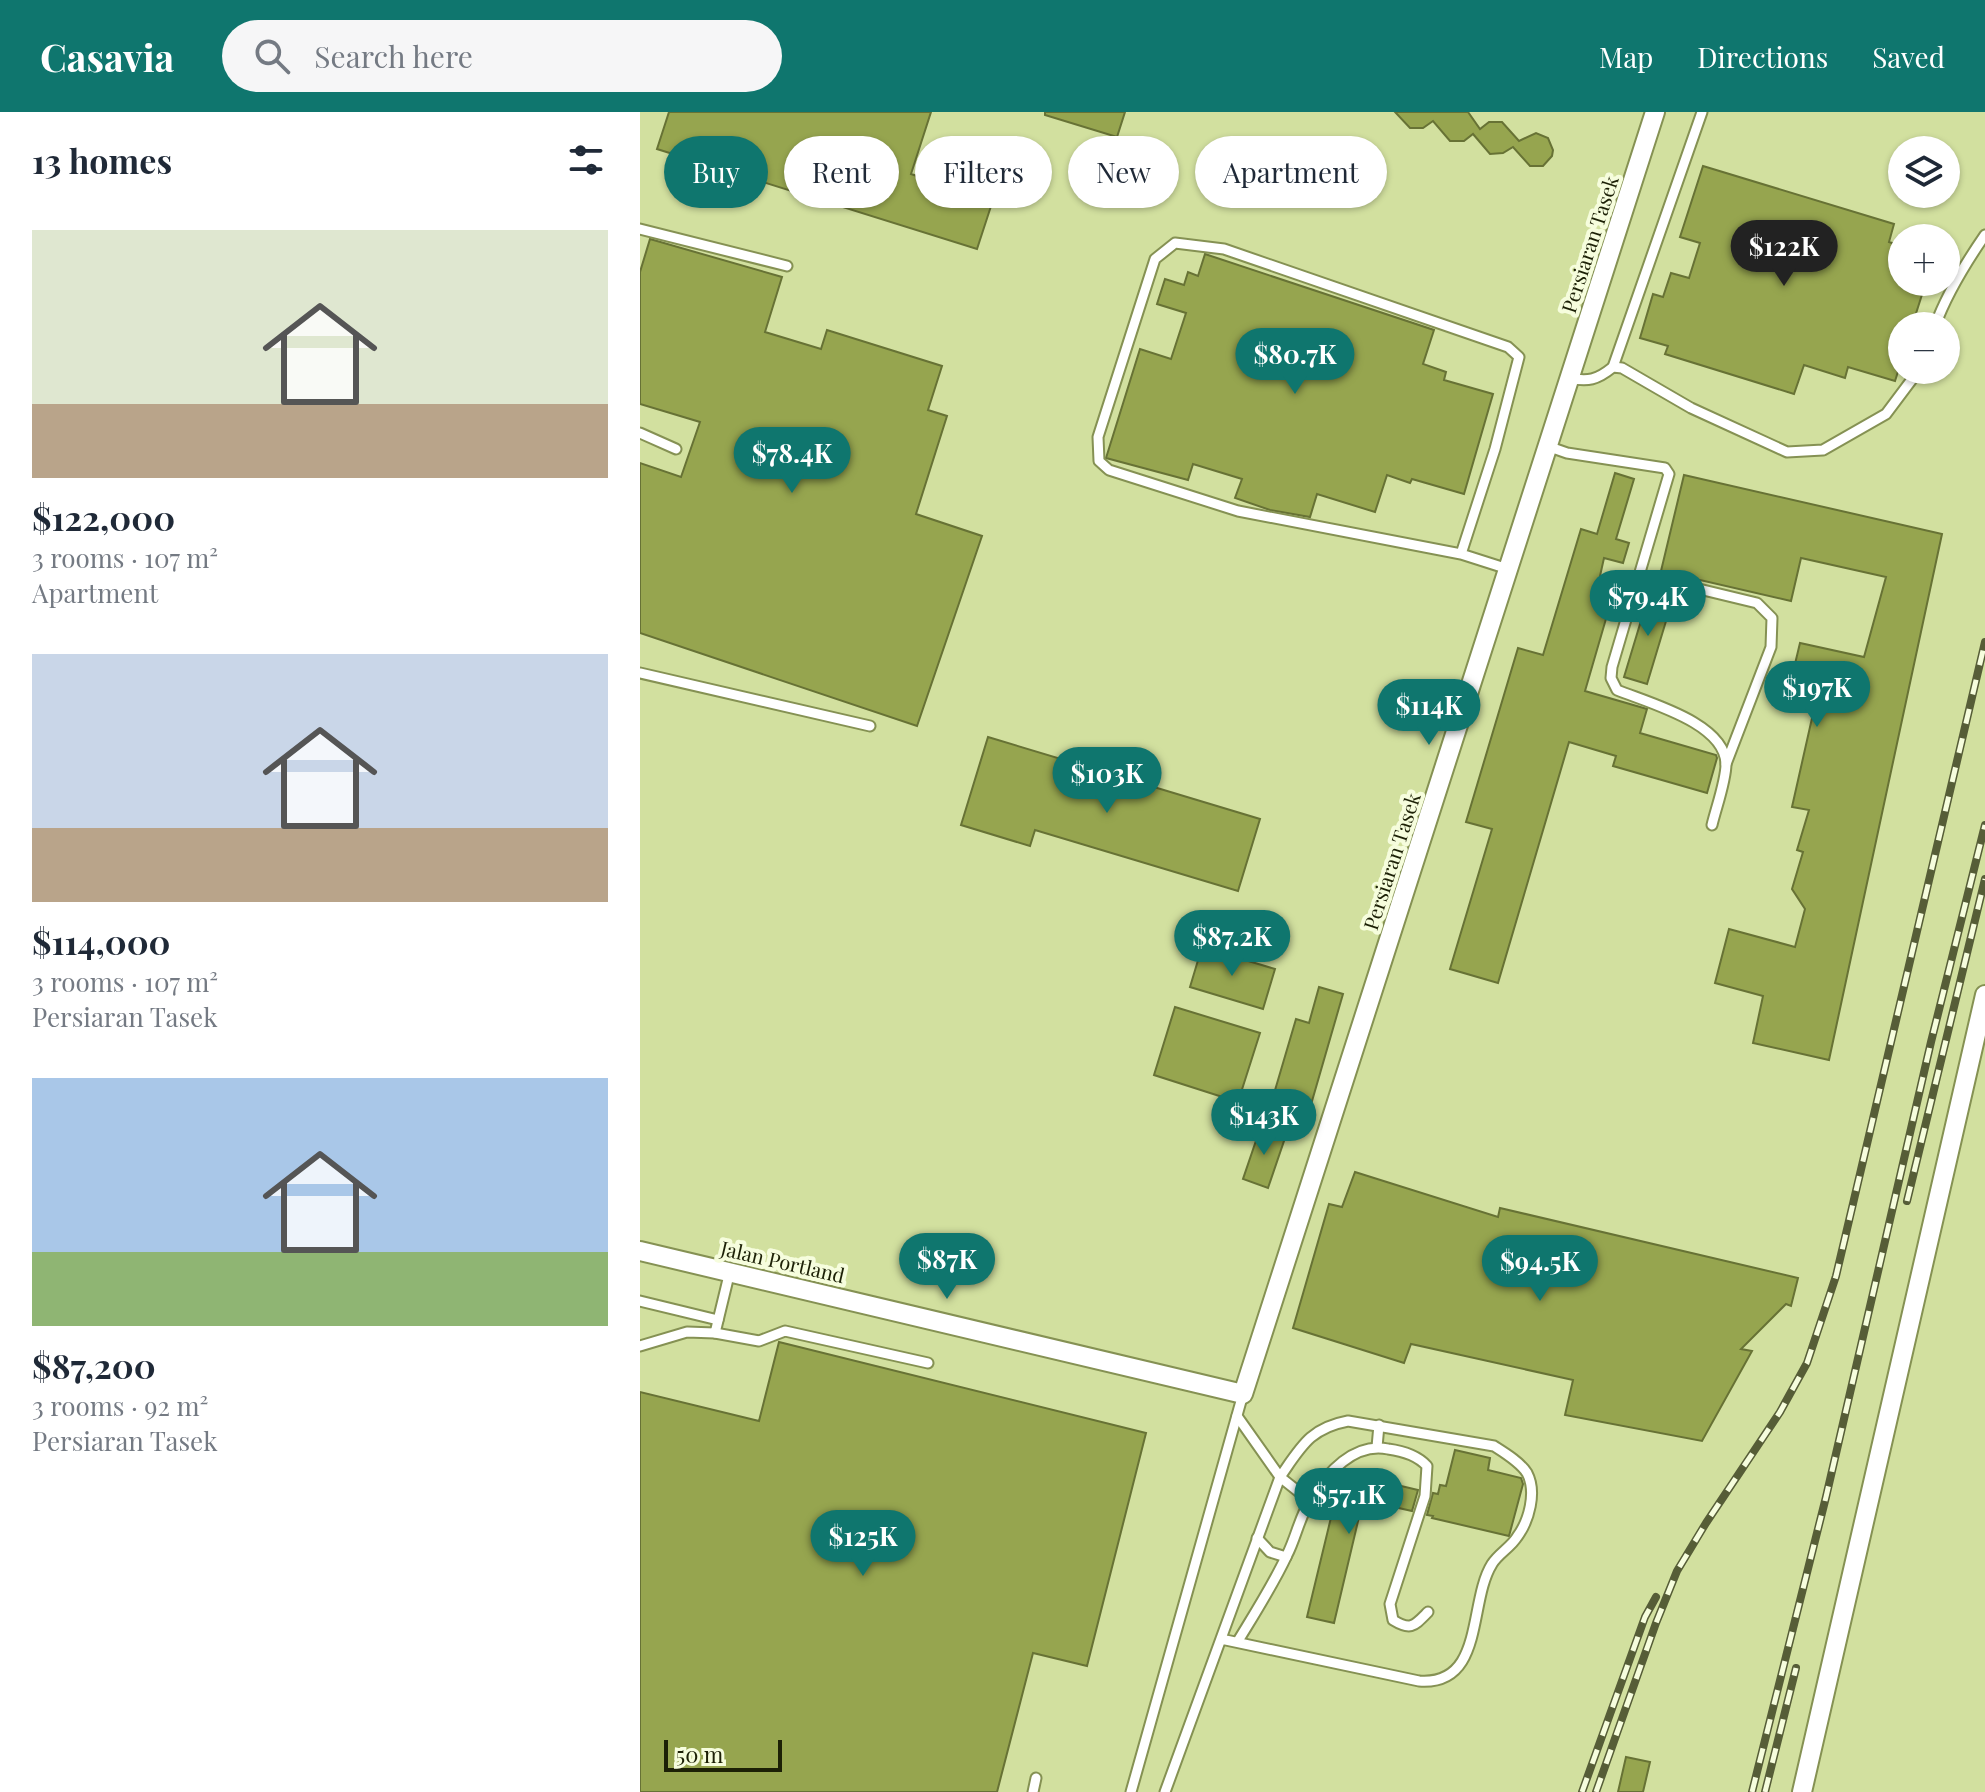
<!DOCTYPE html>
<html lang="en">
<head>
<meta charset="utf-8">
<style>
  :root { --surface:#fff; --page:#f6f6f7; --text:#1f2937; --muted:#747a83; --accent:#0f766e }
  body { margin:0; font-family:"Playfair Display",serif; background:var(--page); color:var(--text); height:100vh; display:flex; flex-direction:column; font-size:30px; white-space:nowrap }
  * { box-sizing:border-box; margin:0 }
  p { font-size:26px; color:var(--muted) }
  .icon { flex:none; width:44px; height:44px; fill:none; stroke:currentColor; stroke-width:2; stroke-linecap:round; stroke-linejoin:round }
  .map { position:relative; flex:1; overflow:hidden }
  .panel { display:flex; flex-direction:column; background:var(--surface); width:640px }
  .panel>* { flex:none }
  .top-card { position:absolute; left:24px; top:24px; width:760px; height:72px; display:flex; gap:16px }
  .fabs { position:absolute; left:1248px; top:24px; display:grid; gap:16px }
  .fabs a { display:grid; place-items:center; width:72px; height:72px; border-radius:50%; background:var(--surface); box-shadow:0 2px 6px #0004; font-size:40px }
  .scale { position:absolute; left:24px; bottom:20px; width:118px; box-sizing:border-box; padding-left:8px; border:4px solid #1c2006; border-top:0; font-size:22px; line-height:28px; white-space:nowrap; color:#1c2006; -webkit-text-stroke:6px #f6fddd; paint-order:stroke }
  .price { position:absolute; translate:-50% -68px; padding:0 18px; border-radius:28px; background:var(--accent); color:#fff; font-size:26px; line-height:52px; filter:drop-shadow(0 2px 4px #0008) }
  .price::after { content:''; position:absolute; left:50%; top:48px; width:24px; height:18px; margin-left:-12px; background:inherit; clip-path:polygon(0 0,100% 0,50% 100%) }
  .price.current { background:#222; color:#fff }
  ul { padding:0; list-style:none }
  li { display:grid; align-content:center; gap:16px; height:424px; padding:0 32px }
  li span { display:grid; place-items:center; height:248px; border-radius:0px; color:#555 }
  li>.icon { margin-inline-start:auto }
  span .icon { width:144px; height:144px; fill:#fffc; stroke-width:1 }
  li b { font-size:34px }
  h2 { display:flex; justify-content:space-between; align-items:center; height:96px; padding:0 32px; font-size:34px }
  .pill { padding:0 28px; border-radius:36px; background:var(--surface); box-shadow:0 2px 6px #0004; font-size:28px; line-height:72px }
  .pill.current { background:var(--accent); color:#fff }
  header { display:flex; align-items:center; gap:48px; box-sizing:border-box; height:112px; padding:0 40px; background:var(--accent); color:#fff }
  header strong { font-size:38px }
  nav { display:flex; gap:44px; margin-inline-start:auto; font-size:28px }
  .search { width:560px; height:72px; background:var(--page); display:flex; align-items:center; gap:20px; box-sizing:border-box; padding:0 28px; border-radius:44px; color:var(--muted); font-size:30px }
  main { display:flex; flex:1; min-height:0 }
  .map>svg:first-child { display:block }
  .building { fill:#96a54f; stroke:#677235; stroke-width:2 }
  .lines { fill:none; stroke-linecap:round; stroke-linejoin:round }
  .lane-casing { stroke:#859153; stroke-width:13 }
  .street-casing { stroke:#859153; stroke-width:22 }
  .lane { stroke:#fff; stroke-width:9 }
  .street { stroke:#fff; stroke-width:18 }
  .rail-casing { stroke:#565d37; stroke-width:8 }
  .rail { stroke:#f6fddd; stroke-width:5; stroke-dasharray:15; stroke-linecap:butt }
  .labels { text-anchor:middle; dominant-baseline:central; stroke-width:8; stroke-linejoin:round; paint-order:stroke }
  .street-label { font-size:20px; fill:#1c2006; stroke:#f6fddd }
</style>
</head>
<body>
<header>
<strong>Casavia</strong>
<div class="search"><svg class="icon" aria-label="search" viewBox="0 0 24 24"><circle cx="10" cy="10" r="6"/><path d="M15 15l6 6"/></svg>Search here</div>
<nav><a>Map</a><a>Directions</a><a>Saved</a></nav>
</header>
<main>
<section class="panel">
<h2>13 homes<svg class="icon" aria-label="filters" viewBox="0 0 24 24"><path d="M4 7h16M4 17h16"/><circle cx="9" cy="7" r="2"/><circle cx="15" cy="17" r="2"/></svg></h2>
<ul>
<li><span style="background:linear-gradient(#dfe7d0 70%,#b9a48a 0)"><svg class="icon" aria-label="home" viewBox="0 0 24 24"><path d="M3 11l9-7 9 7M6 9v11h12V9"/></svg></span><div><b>$122,000</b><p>3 rooms · 107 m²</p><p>Apartment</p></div></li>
<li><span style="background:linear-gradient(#c9d6e8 70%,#b9a48a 0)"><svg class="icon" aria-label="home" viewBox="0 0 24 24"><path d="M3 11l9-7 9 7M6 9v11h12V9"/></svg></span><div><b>$114,000</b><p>3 rooms · 107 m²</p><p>Persiaran Tasek</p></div></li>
<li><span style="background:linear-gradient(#a9c7e8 70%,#8fb573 0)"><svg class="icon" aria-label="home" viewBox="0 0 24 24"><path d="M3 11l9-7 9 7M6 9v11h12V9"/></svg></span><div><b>$87,200</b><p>3 rooms · 92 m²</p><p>Persiaran Tasek</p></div></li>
</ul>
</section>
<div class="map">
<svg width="1345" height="1680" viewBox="0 0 1345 1680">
  <rect width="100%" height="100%" fill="#d2e09f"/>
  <!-- building -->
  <g class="building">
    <polygon points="29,0 291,0 271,62 353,88 337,137 17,37"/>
    <polygon points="405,0 485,0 477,25 405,3"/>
    <polygon points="755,0 828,0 840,17 849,10 862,10 879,29 896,21 908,26 913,38 912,44 903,54 890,54 873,35 863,41 850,42 833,22 824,29 810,29 793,9 783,16 770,16"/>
    <polygon points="1063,54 1254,112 1249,130 1262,134 1262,170 1286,170 1272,214 1262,214 1262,247 1255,269 1208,255 1205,266 1164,253 1154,282 1025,242 1028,234 1000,226 1013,182 1023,185 1031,161 1049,166 1060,131 1040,125"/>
    <polygon points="10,127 142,165 125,220 181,237 187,218 302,254 288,298 307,304 276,402 342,424 277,614 0,521 0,351 41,365 60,310 0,292 0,160"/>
    <polygon points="565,142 794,218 783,252 806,260 804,268 853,282 824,382 772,367 770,371 747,363 735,400 677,382 670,405 630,398 595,386 602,367 553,352 548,368 466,346 500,237 531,247 546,201 517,192 525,167 544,173 548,160 558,164"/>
    <polygon points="975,361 994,367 976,427 989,431 983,451 964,446 960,464 977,469 945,579 1007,597 1000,621 1076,643 1077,646 1067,681 973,654 976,644 929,630 858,871 810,857 852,717 826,710 878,536 903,543 941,417 957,422"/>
    <polygon points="1044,363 1302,422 1189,948 1113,931 1123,884 1075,871 1089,817 1155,835 1165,797 1152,777 1163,740 1157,738 1169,698 1152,695 1177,584 1149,577 1160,531 1224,545 1246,465 1161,446 1151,489 1021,459"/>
    <polygon points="1010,479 1033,486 1007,572 984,565"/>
    <polygon points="348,625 620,707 598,779 395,718 390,734 321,713"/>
    <polygon points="562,835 635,857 623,897 550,875"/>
    <polygon points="679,875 703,882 670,996 633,985 656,907 669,911"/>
    <polygon points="535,895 620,921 598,990 514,963"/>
    <polygon points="621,1014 646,1023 628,1076 603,1067"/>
    <polygon points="715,1060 858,1105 860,1096 1158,1166 1151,1194 1146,1192 1101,1237 1112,1239 1062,1329 925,1303 933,1268 771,1232 764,1251 653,1216 689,1092 702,1095"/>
    <polygon points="139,1230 506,1321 447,1554 393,1541 357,1680 0,1680 0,1280 119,1309"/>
    <polygon points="815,1338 850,1346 848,1358 881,1366 883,1372 869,1424 792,1406 793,1404 787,1403 793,1381 798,1382 800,1373 806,1374"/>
    <polygon points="702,1360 778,1378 772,1399 723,1388 694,1511 667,1505"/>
    <polygon points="986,1645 1010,1650 1003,1680 978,1680"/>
  </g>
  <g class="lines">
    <defs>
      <g id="lane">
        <polyline points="0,117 147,154"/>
        <path d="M1295,214C1307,181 1325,152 1345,123"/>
        <polyline points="973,255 1062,0"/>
        <path d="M929,266C948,270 957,268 973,255L982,256L1051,296L1147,340L1183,338L1246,302L1279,258"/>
        <polyline points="0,321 36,337"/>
        <path d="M907,334L927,341L1025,356L1029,362L972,555L971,566L977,578C1009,591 1085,611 1086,652C1086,669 1076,696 1072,713"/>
        <polyline points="821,442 855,337 879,245 868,235 584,137 535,131 515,147 458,325 459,349 469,358 598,399 821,442 868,457"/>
        <polyline points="1001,463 1117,491 1132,506 1131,535 1086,652"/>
        <polyline points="0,561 230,614"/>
        <polyline points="0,1189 78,1208"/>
        <polyline points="75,1221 119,1229 145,1219 288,1251"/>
        <polyline points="0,1234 47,1220 75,1221 90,1159"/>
        <polyline points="597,1304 640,1365 669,1388"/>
        <polyline points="737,1335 739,1313"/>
        <polyline points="617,1426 630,1440 646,1445"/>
        <path d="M598,1529C615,1501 633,1473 647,1443C656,1426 660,1403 671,1387C687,1361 714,1330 748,1337C763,1339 777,1343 787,1354L785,1384L750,1492L753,1508C771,1519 774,1514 788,1500"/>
        <polyline points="393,1680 396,1666"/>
        <polyline points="491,1680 603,1282"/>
        <path d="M525,1680L640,1365C661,1335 670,1316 708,1309L854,1334C865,1341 880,1350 887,1361C897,1380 889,1409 877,1425C871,1435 858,1442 852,1452C828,1490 845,1574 779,1569L581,1527"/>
      </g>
      <g id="street">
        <polyline points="0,1139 603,1282 1015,0"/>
        <polyline points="1162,1680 1345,883"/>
      </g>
    </defs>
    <!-- lane casing -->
    <use href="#lane" class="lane-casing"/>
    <!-- street casing -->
    <use href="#street" class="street-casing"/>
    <!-- lane -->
    <use href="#lane" class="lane"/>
    <!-- street -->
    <use href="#street" class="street"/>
    <defs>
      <g id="rail">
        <polyline points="1267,1089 1345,767"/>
        <polyline points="942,1680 1005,1505 1016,1485"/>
        <polyline points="956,1680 1016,1511 1037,1459 1066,1411 1140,1300 1167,1251 1196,1164 1345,530"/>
        <polyline points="1112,1680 1186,1385 1291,930 1345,713"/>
        <polyline points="1125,1680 1156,1556"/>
      </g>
    </defs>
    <!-- rail casing -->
    <use href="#rail" class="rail-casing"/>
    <!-- rail -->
    <use href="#rail" class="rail"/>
  </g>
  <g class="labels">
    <!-- street labels -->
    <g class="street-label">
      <text transform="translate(949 132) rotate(-72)">Persiaran Tasek</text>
      <text transform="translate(751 749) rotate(-72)">Persiaran Tasek</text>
      <text transform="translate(143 1149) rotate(13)">Jalan Portland</text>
    </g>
  </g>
</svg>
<div class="fabs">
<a><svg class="icon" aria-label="layers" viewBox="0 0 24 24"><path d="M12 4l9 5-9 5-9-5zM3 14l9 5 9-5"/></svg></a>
<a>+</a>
<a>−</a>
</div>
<div class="scale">50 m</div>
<b class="price current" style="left:1144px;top:176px">$122K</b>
<b class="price" style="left:655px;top:284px">$80.7K</b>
<b class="price" style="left:152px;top:383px">$78.4K</b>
<b class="price" style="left:1008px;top:526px">$79.4K</b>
<b class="price" style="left:1177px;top:617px">$197K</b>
<b class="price" style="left:789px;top:635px">$114K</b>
<b class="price" style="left:467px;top:703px">$103K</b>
<b class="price" style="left:592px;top:866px">$87.2K</b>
<b class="price" style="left:624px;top:1045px">$143K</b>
<b class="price" style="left:307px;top:1189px">$87K</b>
<b class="price" style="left:900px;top:1191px">$94.5K</b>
<b class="price" style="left:709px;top:1424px">$57.1K</b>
<b class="price" style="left:223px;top:1466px">$125K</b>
<div class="top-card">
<a class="pill current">Buy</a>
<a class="pill">Rent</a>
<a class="pill">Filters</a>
<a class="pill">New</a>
<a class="pill">Apartment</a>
</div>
</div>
</main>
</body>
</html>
